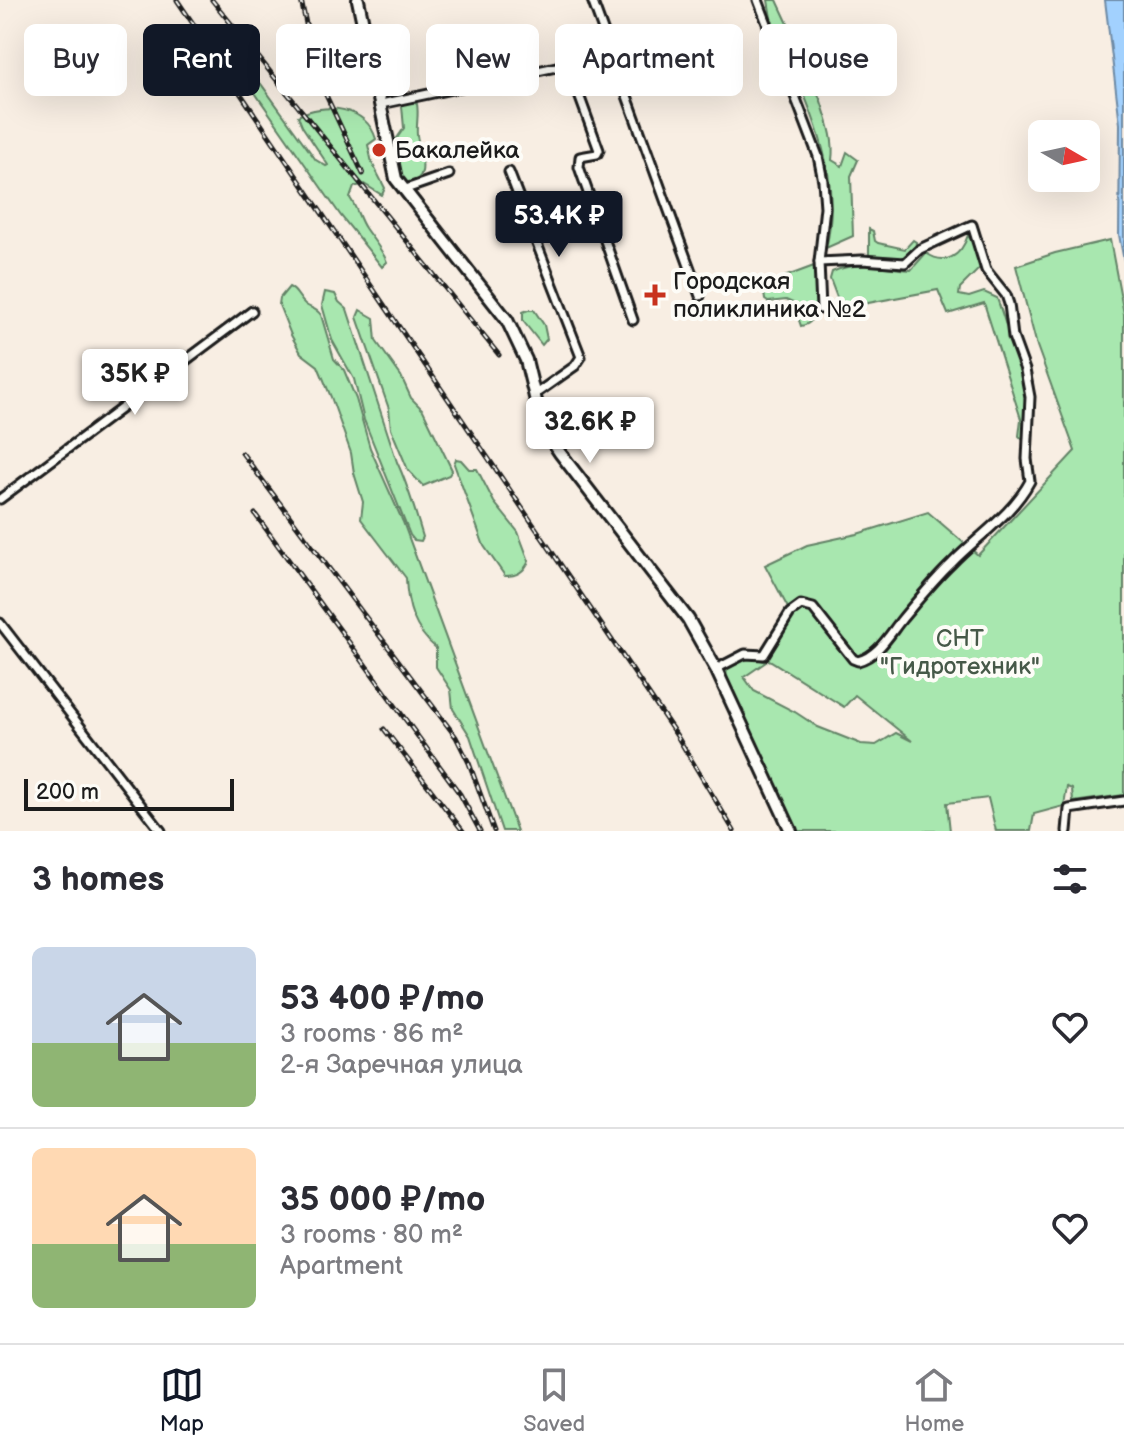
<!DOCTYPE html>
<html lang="en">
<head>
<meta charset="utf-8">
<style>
  :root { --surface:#fff; --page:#f2f2f3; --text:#2b2b33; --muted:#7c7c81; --line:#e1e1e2; --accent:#111827 }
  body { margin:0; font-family:"Balsamiq Sans",sans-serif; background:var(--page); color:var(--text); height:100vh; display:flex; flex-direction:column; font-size:30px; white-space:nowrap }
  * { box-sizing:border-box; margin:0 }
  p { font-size:26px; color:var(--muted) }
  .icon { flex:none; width:44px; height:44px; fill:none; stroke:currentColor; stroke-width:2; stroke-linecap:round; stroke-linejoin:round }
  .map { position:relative; height:831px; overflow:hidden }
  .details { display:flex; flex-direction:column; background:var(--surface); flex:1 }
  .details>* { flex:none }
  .banner { position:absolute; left:24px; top:24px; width:1076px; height:72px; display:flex; gap:16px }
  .needle { width:52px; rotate:99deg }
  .buttons { position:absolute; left:1028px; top:120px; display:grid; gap:16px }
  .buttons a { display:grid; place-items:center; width:72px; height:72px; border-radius:12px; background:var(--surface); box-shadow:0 8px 32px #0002; font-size:40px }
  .scale { position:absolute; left:24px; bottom:20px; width:210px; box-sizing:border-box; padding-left:8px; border:4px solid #1c1c1c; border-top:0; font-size:22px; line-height:28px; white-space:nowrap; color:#1c1c1c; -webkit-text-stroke:6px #fdfcf7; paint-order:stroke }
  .price { position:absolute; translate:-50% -68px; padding:0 18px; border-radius:8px; background:#fff; color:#222; font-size:26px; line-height:52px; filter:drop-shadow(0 2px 4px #0008) }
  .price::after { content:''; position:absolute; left:50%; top:48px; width:24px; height:18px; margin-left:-12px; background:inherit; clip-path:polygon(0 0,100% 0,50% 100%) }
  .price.on { background:var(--accent); color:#fff }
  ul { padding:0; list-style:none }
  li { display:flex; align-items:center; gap:24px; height:200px; padding:0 32px }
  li+li { border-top:2px solid var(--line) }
  li span { display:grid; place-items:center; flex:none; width:224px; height:160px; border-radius:12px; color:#555 }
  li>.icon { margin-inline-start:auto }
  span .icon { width:96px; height:96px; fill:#fffc; stroke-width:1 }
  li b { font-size:34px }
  h2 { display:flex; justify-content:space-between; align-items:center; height:96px; padding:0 32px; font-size:34px }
  .chip { padding:0 28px; border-radius:12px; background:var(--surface); box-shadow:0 8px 32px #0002; font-size:28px; line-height:72px }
  .chip.on { background:var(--accent); color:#fff }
  .menu { display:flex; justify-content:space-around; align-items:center; height:112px; border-top:2px solid var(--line); background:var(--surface); font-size:22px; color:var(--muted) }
  .menu a { display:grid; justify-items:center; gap:4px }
  .menu .on { color:var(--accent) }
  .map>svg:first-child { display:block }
  .green { fill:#a8e7af; stroke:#628266; stroke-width:2 }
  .water { fill:#a2d1fe; stroke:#6c89a4; stroke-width:2 }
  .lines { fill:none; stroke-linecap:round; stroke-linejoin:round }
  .street-casing { stroke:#1c1c1c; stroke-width:13 }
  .secondary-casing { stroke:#1c1c1c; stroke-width:16 }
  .street { stroke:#fdfcf7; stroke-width:7 }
  .secondary { stroke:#fdfcf7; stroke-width:10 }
  .rail-casing { stroke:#1c1c1c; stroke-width:5 }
  .rail { stroke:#fdfcf7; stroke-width:2; stroke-dasharray:6; stroke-linecap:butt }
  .poi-dot { fill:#c8321e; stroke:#fdfcf7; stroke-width:3 }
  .labels { text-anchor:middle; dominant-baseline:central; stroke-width:8; stroke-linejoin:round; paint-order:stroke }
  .poi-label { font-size:24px; fill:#1c1c1c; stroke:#fdfcf7; text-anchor:start }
  .park-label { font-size:24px; fill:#465948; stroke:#fdfcf7 }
</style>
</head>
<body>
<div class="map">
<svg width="1124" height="831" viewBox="0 0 1124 831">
  <rect width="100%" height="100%" fill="#f8eee3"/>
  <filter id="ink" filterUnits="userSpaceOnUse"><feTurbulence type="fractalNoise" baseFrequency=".0125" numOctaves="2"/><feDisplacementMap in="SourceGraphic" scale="16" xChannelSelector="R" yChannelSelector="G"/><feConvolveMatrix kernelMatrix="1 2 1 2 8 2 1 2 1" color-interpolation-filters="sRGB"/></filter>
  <g filter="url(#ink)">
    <!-- green -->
    <g class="green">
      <path d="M768,0H777L803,56L811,57L813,67L820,71V78L814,82C815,89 818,94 821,101C827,120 835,140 832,160L842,166L847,152L858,160L851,176L853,236L826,248C846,167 801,91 771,18Z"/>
      <path d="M246,70L256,77L316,160L326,166L328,165L302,126L298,116C324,102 366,106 376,139L368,145L372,163L385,188L382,195L364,184L354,187L350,198C357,208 359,219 365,228C373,240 382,249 387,262L382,267L341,216L244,77Z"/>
      <path d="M411,101L417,104C419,116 416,124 417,135C419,152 433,180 407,183L399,175L394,160L395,141L404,128L402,106L405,102Z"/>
      <polygon points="869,229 873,231 875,241 878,243 905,249 913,240 916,242 915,250 905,260 869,257"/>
      <path d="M968,235L978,252L981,267L960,288L959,295L969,297L984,292L997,298L1024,380L1028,408L1027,440L1024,441L1019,436L1021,419L984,303L948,314L938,290L841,308L830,279L832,272C856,260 887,268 911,270L926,253C945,266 961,257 968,235Z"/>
      <path d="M1110,240L1124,314V795L1073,802L1072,789L1067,787L1064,806L1034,814L1031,831H996L988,798L947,803L950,831H796L726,678L727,669C741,660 749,655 766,662L744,677L754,691L795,712L818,727L861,744L876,745L896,733L912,741L855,695L844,707L771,661L758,656L788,608L765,565L807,545L857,534L928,512L978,555L1075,451L1037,346L1016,266L1055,253Z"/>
      <path d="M814,266C816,284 826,321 801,326L793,303L786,300L768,302L765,300L763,285Z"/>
      <path d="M289,287C298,291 298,299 306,305C312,309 317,309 321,315L334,359L344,370L356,399L370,448L403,522L517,831H502L470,736L453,709L451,690L436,667V648C414,630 407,606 406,578L361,519L363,502L354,473L351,453L331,397L318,366L301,353L291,335L279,305L280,298Z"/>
      <path d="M325,292L335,294L339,302L347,309L397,462C408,485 415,511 423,537L421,541L414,540L410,535L364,420L354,379L332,340L322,305Z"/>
      <polygon points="360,310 374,318 376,341 401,376 411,398 423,410 452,470 449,475 423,486 408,470 391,429 389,409 357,317"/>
      <polygon points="528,310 534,310 544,325 547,339 542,345 523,321 523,312"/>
      <path d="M456,459L461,460L469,469H477L494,502L518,532L529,561C524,572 517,576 505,576L484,546L454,464Z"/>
    </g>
    <!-- water -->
    <polygon class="water" points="1105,0 1124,0 1124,261 1119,235 1120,124"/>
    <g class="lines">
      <defs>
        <g id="street">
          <polyline points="592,0 700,296"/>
          <polyline points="758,0 818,156 823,181 825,207 819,262 821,309"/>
          <polyline points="568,65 599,150 597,154 580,157 579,167 633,320"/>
          <polyline points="381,104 613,55"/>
          <polyline points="509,172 581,357 575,366 534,395"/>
          <polyline points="403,190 449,174"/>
          <polyline points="0,499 252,311"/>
          <polyline points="0,623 161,831"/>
          <path d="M716,669L745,654L764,655L790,613L801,605L813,608L853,659L858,661C878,656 889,635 902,619C918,600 934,580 952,563C978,536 1012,515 1030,481L1027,459L1030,397L1025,370L1013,337L1009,304L1006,295L986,270L972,225L920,249L905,263L862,260L819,262"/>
          <polyline points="1067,831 1069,809 1124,801"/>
        </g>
        <polyline id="secondary" points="358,0 396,179 507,320 526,360 542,426 560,453 688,619 716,669 791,831"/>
      </defs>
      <!-- street casing -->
      <use href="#street" class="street-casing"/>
      <!-- secondary casing -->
      <use href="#secondary" class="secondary-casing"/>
      <!-- street -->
      <use href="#street" class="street"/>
      <!-- secondary -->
      <use href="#secondary" class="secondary"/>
      <defs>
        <g id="rail">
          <polyline points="177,0 677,736 734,831"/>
          <polyline points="212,0 499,355"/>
          <polyline points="301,0 317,76 363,174"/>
          <polyline points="242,453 456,737 469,763 494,831"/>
          <polyline points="255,514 460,794 480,831"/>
          <polyline points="384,729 463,831"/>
        </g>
      </defs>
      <!-- rail casing -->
      <use href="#rail" class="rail-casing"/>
      <!-- rail -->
      <use href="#rail" class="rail"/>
    </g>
  </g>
  <!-- markers -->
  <g class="poi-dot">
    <circle cx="379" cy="150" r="8"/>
    <path d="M651 283h8v8h8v8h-8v8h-8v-8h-8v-8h8z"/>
  </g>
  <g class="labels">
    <!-- poi labels -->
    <g class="poi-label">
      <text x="395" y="150">Бакалейка</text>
      <text x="673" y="281">Городская<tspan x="673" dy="28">поликлиника №2</tspan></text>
    </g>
    <!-- park labels -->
    <g class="park-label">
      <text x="960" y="638">СНТ<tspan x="960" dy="28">"Гидротехник"</tspan></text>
    </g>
  </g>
</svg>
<div class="buttons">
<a><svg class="needle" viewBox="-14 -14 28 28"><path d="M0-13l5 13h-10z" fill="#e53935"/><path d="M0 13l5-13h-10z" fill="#7c7c81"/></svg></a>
</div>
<div class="scale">200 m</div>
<b class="price on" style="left:559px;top:259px">53.4K ₽</b>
<b class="price" style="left:135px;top:417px">35K ₽</b>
<b class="price" style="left:590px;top:465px">32.6K ₽</b>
<div class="banner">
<a class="chip">Buy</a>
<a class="chip on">Rent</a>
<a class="chip">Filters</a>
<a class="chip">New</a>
<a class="chip">Apartment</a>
<a class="chip">House</a>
</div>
</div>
<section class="details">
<h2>3 homes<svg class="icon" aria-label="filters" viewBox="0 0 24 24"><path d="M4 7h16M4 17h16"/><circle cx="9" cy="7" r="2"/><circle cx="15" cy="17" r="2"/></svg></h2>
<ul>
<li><span style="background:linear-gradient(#c9d6e8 60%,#8fb573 0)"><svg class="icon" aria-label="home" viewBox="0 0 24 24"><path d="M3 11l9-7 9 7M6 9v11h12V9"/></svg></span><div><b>53 400 ₽/mo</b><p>3 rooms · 86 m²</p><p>2-я Заречная улица</p></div><svg class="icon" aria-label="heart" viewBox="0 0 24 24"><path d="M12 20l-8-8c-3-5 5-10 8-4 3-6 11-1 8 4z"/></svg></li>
<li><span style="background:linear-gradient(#ffd9b3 60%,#8fb573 0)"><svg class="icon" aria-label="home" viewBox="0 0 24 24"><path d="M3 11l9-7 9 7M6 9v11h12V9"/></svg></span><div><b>35 000 ₽/mo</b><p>3 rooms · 80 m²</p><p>Apartment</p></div><svg class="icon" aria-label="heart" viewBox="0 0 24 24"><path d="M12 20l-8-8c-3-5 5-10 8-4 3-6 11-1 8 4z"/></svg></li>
</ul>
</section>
<nav class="menu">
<a class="on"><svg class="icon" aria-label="map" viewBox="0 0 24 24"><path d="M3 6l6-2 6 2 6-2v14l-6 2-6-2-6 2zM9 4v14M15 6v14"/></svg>Map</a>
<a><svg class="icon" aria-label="saved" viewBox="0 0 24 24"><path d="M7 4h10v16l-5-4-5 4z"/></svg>Saved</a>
<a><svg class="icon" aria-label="home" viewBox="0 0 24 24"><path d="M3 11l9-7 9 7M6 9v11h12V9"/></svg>Home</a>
</nav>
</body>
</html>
